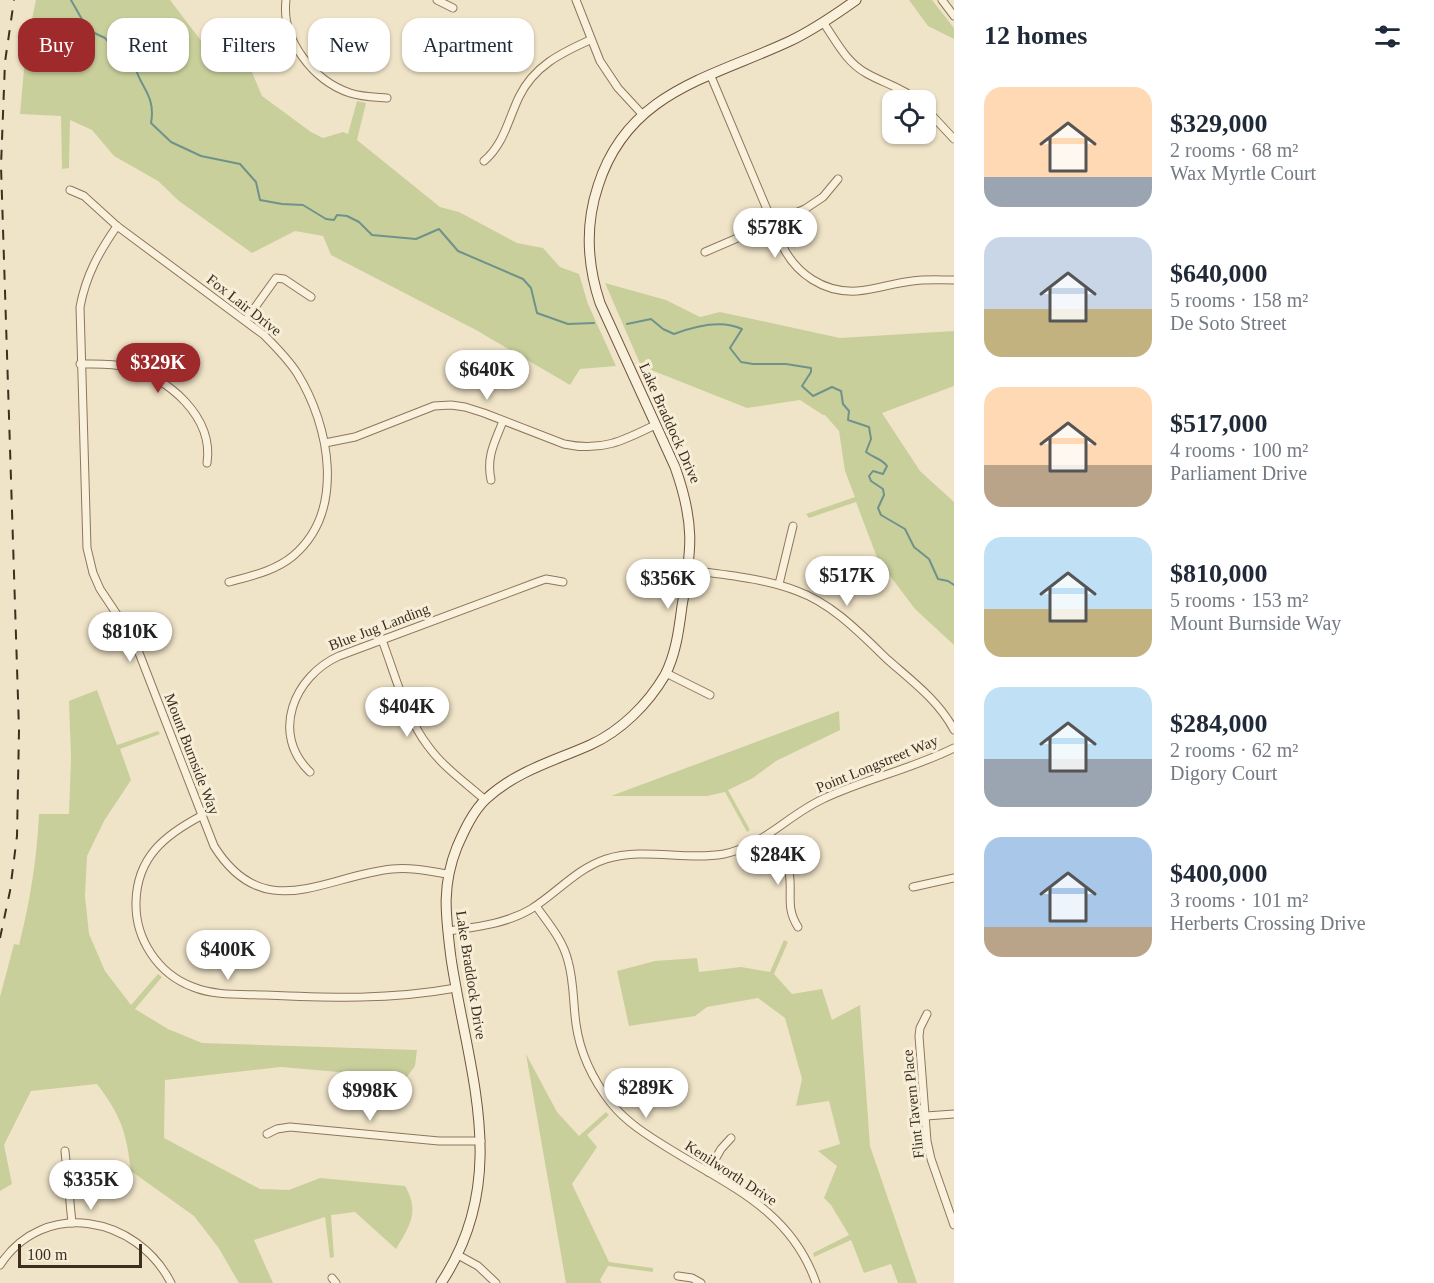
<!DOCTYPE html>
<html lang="en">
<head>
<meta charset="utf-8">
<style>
  :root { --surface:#fff; --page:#f2f2f3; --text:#1f2937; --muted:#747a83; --accent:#9e2a2b }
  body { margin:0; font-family:"Times New Roman",serif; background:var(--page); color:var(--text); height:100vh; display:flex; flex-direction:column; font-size:22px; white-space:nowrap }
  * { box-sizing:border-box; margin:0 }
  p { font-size:20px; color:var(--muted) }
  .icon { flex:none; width:33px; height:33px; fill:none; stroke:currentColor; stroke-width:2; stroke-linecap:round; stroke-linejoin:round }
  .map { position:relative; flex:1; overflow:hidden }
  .panel { display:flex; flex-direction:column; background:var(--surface); width:480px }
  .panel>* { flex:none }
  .guide { position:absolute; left:18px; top:18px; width:570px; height:54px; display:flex; gap:12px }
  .controls { position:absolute; left:882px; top:90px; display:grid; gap:12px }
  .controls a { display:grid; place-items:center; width:54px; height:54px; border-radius:12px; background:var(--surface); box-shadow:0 2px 4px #0004; font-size:30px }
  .scale { position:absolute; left:18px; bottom:15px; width:124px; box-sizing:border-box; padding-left:6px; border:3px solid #3d2e20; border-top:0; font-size:16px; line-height:21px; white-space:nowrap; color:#3d2e20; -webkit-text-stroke:4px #f7eed8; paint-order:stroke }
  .price { position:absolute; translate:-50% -51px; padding:0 14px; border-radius:21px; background:#fff; color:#222; font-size:20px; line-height:39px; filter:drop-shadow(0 2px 3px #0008) }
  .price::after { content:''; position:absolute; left:50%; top:36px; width:18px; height:14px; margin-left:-9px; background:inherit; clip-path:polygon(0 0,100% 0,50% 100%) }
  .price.selected { background:var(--accent); color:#fff }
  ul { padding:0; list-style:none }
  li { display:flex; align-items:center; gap:18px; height:150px; padding:0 30px }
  li span { display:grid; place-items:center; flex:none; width:168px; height:120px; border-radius:18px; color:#555 }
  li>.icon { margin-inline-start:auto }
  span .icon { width:72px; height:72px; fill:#fffc; stroke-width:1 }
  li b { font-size:26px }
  h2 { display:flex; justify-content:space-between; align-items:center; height:72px; padding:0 30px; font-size:26px }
  .tag { padding:0 21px; border-radius:18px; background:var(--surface); box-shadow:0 2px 4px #0004; font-size:21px; line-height:54px }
  .tag.selected { background:var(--accent); color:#fff }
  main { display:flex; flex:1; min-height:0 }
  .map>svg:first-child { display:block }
  .green { fill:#c9cf9b }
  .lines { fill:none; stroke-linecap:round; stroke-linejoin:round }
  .stream { stroke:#6f938a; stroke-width:2 }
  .street-casing { stroke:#8d765c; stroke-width:9 }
  .secondary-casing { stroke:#6f573f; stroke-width:11 }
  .street { stroke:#faf1dc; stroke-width:7 }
  .secondary { stroke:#faf1dc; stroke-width:9 }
  .rail { stroke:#3d2e20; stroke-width:2; stroke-dasharray:10 10; stroke-linecap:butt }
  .labels { text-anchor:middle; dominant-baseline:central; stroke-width:6; stroke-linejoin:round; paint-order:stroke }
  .street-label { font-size:15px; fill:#3d2e20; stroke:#f7eed8 }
</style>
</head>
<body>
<main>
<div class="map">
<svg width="954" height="1283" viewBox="0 0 954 1283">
  <rect width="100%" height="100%" fill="#f0e4c8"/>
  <!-- green -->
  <g class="green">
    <polygon points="36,0 170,0 209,51 215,66 244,53 262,96 311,132 323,138 343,132 348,134 357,101 366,103 357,140 440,207 459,212 517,243 543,248 560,267 579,274 588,304 616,366 580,369 570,385 476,330 331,255 323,236 295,231 252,253 179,201 158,181 114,156 92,130 70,120 69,168 62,169 61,116 20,114 26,47"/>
    <polygon points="909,0 932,0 954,28 954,39 928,26"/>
    <polygon points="605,283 666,300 700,317 720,312 840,338 954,331 954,386 882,413 920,471 954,502 954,645 915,609 878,560 856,502 809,518 806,514 855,497 845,471 839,431 825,415 823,415 800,400 747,408 641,366"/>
    <path d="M97,690L117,745L158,731L160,734L120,749L131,780L104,821L87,856L85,896L89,934L105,971L131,1005L158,974L162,977L135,1009L168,1029L202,1043L417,1050L415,1066L406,1078L281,1067L165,1080L164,1138L260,1189L289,1190L320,1178L405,1186C420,1212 410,1225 396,1249L355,1212L331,1215L334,1257L330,1258L325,1217L254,1240L273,1283H239L218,1247L194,1216L131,1171C126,1131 121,1116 97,1084L31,1091L4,1145L12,1184L0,1191V997L14,944L19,945C30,902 37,858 39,814H69L71,758L69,701Z"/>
    <polygon points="839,711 840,730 776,761 753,778 728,790 750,830 747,832 725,792 707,796 611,796"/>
    <polygon points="784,940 788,942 774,974 792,994 822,989 832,1020 860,1005 870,1146 917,1283 898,1283 891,1264 864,1273 851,1240 814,1257 813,1253 849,1235 831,1205 824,1198 837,1166 818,1151 840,1144 829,1101 796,1106 802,1079 785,1018 758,998 707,1007 695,1016 629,1026 617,971 655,961 697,958 699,972 741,967 770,972"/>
    <polygon points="526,1054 557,1112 579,1136 606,1112 609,1115 587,1135 597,1147 572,1184 609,1262 653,1268 653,1272 608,1266 600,1280 602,1283 566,1283"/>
  </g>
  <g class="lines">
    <!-- stream -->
    <g class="stream">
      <path d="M71,0L88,30L105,38L113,48L134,55C134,85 157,91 151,123L171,142L201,156L240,164L256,182L260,200L282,204L303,205L326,219L334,220L337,215L347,216L359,222L372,235L416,239L439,229L458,251L523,279L531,288L537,313L568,324L594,323"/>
      <path d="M627,324L651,319L663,329L674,334C695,326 721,319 742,329L730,348L741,362L753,364H786L811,368V372L802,386L813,396L832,387L841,391L843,404L849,411L848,420L869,427L871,439L866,452C874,458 882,459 887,466L883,474L873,471L869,476L871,481L883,489L884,495L878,508L881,515L905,529L914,547L929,559L938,579L948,581L954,585"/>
    </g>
    <defs>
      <g id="street">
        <path d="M286,0C281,40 314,81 350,93C362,97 374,97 387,98"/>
        <polyline points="437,0 453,8"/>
        <polyline points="576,0 600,61 618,88 642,114"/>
        <polyline points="942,0 954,16"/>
        <path d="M823,22C836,41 846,62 866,73C883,83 901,87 917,100"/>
        <path d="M710,74L782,245C796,274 824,293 857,291C875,290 893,283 912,281C926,279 940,280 954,280"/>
        <polyline points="926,109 954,139"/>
        <path d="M484,161C504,144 508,120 519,97C534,66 561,53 590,40"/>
        <path d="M70,190L84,196L117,226L264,335C276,347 288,359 297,373C330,426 346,511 293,556C275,571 251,576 229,582"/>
        <path d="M117,226C99,252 86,275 80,307L87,548L93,573L100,589L134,640L214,846C264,926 324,876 392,869C411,867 429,871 447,874"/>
        <polyline points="705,252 805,209 823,197 838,179"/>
        <polyline points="246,320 276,278 284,279 311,297"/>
        <path d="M80,364C96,364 112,363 127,367C168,377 214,417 207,463"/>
        <path d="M325,443L355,437L434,406L451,405L465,407L484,413L564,444C601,452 623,441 655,425"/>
        <path d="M491,480C486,456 495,442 503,421"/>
        <path d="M689,570C725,575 763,578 797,591C833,604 861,634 888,660C912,681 939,701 954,730"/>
        <polyline points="779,584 793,526"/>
        <path d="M382,640C395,674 406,718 428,746C443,767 466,783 485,800"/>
        <polyline points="666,673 710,695"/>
        <path d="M310,772C270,734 294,676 339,656L540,581L546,579L563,582"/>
        <path d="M201,816C165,835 137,857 136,902C135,939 158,974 193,987C215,996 241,994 265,995C331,998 389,1000 456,988"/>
        <path d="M769,834C776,846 786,858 789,872C793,893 785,907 798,927"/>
        <polyline points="913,887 954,878"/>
        <path d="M536,906C548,923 563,940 568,961C574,981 573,1003 576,1024C580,1053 593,1080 611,1103C626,1122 647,1135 668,1148C729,1186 791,1210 816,1283"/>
        <path d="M448,931C475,927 506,924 531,909C557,893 576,869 606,859C645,847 685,861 724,854C763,846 788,815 823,799C865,779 912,769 954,748"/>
        <polyline points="927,1014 920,1028 919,1036 927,1141 931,1159 954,1225"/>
        <polyline points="926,1116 954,1114"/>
        <polyline points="267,1134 277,1129 290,1127 439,1141 481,1141"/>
        <polyline points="65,1151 72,1223"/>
        <polyline points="708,1172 721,1149 731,1138"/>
        <polyline points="458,1255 478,1266 496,1283"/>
        <path d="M0,1265C44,1198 137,1216 171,1283"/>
        <polyline points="678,1276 692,1278 701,1283"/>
        <polyline points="332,1278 336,1283"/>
      </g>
      <path id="secondary" d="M441,1283C512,1177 468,1072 451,958C446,917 441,887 457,847C464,831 473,811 486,799C516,771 554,761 590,745C621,731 648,704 665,675C676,654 679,629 682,606C692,549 695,523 675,467L600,303C587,264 585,225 598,186C628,91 711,78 790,41C813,30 835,15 856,0"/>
    </defs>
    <!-- street casing -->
    <use href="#street" class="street-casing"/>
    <!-- secondary casing -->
    <use href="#secondary" class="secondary-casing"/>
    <!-- street -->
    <use href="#street" class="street"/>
    <!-- secondary -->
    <use href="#secondary" class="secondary"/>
    <!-- rail -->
    <polyline class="rail" points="0,938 10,891 17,836 19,730 1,166 5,62 14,0"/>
  </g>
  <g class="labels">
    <!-- street labels -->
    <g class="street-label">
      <text transform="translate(244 305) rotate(38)">Fox Lair Drive</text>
      <text transform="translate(670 423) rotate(66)">Lake Braddock Drive</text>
      <text transform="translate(379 627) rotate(-21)">Blue Jug Landing</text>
      <text transform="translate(192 754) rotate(69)">Mount Burnside Way</text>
      <text transform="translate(877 764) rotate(-22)">Point Longstreet Way</text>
      <text transform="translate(471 975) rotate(81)">Lake Braddock Drive</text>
      <text transform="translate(913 1104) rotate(-96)">Flint Tavern Place</text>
      <text transform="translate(731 1173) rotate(33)">Kenilworth Drive</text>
    </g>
  </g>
</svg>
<div class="controls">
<a><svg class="icon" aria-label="locate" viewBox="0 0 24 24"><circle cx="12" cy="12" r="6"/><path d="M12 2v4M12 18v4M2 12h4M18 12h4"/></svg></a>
</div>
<div class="scale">100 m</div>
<b class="price" style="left:775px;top:259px">$578K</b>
<b class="price selected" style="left:158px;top:394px">$329K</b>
<b class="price" style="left:487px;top:401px">$640K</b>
<b class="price" style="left:847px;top:607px">$517K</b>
<b class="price" style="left:668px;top:610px">$356K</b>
<b class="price" style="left:130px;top:663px">$810K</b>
<b class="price" style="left:407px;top:738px">$404K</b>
<b class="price" style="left:778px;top:886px">$284K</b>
<b class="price" style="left:228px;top:981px">$400K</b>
<b class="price" style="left:646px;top:1119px">$289K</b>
<b class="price" style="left:370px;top:1122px">$998K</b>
<b class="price" style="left:91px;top:1211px">$335K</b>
<div class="guide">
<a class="tag selected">Buy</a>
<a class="tag">Rent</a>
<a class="tag">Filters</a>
<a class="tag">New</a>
<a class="tag">Apartment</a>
</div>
</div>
<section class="panel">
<h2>12 homes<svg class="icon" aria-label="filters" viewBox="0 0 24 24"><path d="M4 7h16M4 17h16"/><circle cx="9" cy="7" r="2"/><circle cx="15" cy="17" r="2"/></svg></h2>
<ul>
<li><span style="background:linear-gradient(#ffd9b3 75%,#9aa5b1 0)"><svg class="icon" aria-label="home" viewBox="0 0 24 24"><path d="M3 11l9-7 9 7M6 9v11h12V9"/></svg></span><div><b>$329,000</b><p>2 rooms · 68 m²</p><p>Wax Myrtle Court</p></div></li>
<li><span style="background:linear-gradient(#c9d6e8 60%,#c2b280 0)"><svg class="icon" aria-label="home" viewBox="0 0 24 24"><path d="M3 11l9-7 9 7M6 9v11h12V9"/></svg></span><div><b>$640,000</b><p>5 rooms · 158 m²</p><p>De Soto Street</p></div></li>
<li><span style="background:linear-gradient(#ffd9b3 65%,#b9a48a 0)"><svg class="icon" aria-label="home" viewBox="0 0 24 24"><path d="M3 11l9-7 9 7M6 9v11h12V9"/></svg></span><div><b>$517,000</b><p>4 rooms · 100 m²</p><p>Parliament Drive</p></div></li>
<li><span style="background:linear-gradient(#bfe0f5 60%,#c2b280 0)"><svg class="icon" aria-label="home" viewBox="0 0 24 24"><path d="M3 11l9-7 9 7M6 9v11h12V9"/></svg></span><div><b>$810,000</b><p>5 rooms · 153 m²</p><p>Mount Burnside Way</p></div></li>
<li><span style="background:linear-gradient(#bfe0f5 60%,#9aa5b1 0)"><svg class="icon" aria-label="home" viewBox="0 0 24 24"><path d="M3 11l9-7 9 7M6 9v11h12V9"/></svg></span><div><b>$284,000</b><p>2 rooms · 62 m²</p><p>Digory Court</p></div></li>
<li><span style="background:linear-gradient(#a9c7e8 75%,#b9a48a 0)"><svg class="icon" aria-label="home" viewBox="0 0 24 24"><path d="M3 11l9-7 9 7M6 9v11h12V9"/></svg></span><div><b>$400,000</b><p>3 rooms · 101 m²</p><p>Herberts Crossing Drive</p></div></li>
</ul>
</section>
</main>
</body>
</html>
